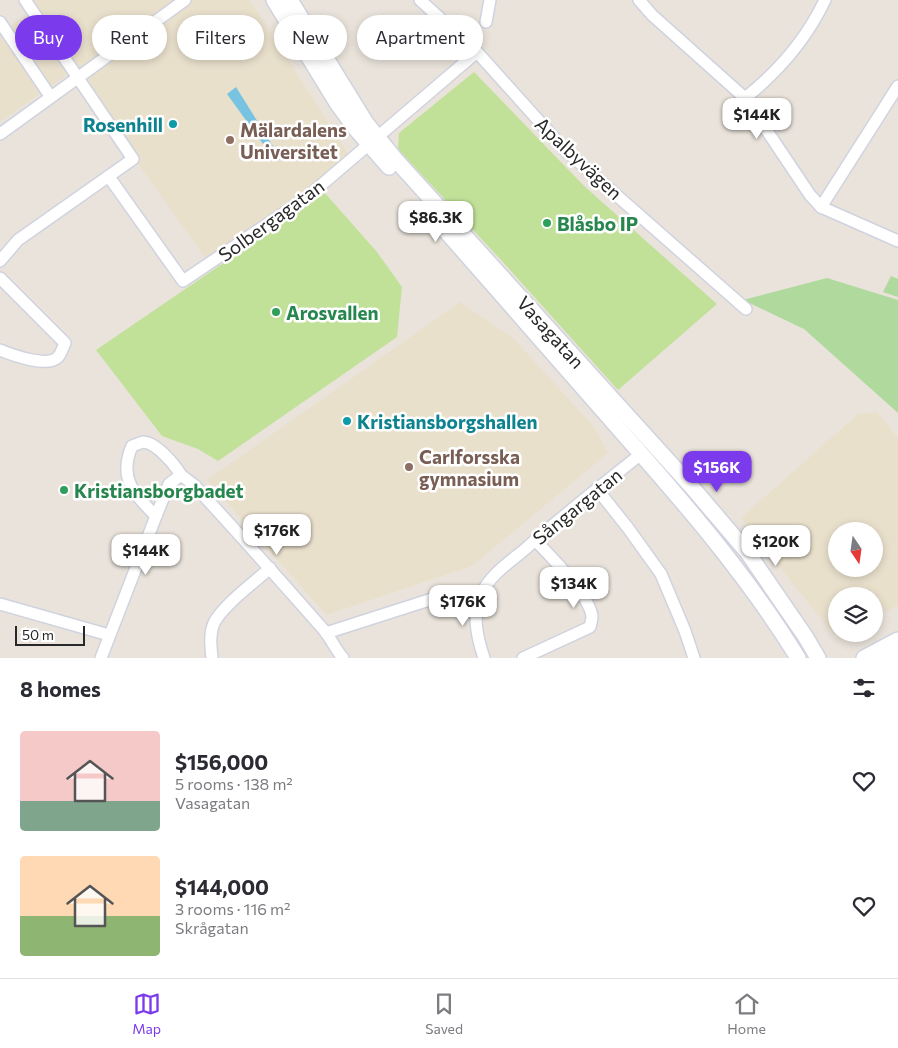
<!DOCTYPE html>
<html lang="en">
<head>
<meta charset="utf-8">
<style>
  :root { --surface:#fff; --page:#f2f2f3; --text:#2b2b33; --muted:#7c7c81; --line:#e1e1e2; --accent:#7c3aed }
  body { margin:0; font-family:Commissioner,sans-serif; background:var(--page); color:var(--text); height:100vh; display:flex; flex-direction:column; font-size:19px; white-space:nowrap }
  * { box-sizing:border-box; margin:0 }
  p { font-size:16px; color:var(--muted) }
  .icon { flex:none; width:28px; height:28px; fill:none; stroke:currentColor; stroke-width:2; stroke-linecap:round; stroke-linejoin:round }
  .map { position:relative; height:658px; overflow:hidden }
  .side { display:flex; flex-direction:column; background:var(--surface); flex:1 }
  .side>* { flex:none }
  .top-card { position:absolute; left:15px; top:15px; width:500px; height:45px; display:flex; gap:10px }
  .needle { width:32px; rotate:167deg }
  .buttons { position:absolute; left:828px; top:522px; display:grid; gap:10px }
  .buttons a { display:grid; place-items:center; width:55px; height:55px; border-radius:50%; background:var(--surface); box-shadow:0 2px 8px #0003; font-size:25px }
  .scale { position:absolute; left:15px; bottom:12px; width:70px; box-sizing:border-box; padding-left:5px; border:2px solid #282828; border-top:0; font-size:14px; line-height:18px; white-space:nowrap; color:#282828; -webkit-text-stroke:4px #fff; paint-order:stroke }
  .price { position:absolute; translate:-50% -42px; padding:0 11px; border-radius:10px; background:#fff; color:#222; font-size:16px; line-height:32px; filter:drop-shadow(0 1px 2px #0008) }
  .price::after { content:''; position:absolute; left:50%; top:30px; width:15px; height:11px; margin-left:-8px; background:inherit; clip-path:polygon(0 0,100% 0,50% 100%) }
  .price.on { background:var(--accent); color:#fff }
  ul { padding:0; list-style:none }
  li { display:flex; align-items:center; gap:15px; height:125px; padding:0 20px }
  li span { display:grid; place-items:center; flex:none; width:140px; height:100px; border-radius:5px; color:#555 }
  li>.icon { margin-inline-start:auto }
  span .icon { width:60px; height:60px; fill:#fffc; stroke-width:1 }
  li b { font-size:21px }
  h2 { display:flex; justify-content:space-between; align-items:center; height:60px; padding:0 20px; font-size:21px }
  .chip { padding:0 18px; border-radius:22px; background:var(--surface); box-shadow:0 2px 8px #0003; font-size:18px; line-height:45px }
  .chip.on { background:var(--accent); color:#fff }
  .dock { display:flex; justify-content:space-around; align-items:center; height:70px; border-top:1px solid var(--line); background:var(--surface); font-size:14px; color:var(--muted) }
  .dock a { display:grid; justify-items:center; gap:2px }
  .dock .on { color:var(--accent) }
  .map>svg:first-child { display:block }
  .education { fill:#e9e0cc; fill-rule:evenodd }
  .green { fill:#b0da9d }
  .pitch { fill:#c1e199 }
  .water { fill:#78c3e1 }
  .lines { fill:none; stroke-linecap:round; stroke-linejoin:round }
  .street-casing { stroke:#d0d3df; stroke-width:14 }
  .secondary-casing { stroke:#d0d3df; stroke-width:18 }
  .street { stroke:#fff; stroke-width:11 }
  .secondary { stroke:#fff; stroke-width:15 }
  .culture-dot { fill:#0f9aa8; stroke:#fff; stroke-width:2 }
  .education-dot { fill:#8d6e63; stroke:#fff; stroke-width:2 }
  .leisure-dot { fill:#2e9e5b; stroke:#fff; stroke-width:2 }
  .labels { text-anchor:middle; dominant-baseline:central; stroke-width:5; stroke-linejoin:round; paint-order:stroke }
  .culture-label { font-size:19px; font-weight:bold; fill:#0d838f; stroke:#fff; text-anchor:end }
  .education-label { font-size:19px; font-weight:bold; fill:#785e54; stroke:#fff; text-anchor:start }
  .street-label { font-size:19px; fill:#282828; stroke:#fff }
  .leisure-label { font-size:19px; font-weight:bold; fill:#27864d; stroke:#fff; text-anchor:start }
</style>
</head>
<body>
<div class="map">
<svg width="898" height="658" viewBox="0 0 898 658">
  <rect width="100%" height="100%" fill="#e9e3db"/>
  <!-- education -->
  <g class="education">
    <polygon points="23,0 250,0 351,158 206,259 72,71 0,122 0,33 31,12"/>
    <polygon points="460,302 513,338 595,428 608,453 472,566 326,615 207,480"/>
    <path d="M877,412L898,438V606L874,617V596H836V634L834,635L741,518L858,414ZM874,531V569H836V531Z"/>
  </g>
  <!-- green -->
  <g class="green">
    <polygon points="891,276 898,279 898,297 883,292"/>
    <polygon points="827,278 898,300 898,413 804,329 743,300"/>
  </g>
  <!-- pitch -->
  <g class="pitch">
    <polygon points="474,72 584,186 717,304 618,390 502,261 398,149 399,133"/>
    <polygon points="324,192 377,252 402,287 397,337 218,461 198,449 162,436 96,350 307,206"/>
  </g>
  <!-- water -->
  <polygon class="water" points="236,87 281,159 276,162 227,94"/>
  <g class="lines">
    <defs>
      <g id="street">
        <polyline points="420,0 477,52 565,150 746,309"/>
        <polyline points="639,0 652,15 745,98 810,195 821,207 898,241"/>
        <polyline points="0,22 50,96"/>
        <polyline points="486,22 490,0"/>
        <path d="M745,98C779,71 806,40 825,0"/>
        <polyline points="0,134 185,0"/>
        <polyline points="109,177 183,281 306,198 477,52"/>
        <polyline points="821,207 898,86"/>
        <polyline points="0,261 18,240 133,159 25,0"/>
        <path d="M0,278L65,343C63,347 61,354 58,357C48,368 12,355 0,350"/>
        <polyline points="597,489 628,528 661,574 685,631 694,658"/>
        <path d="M156,516C134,494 118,478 132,446C136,445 139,443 143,442C156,442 175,465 181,475"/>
        <polyline points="0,604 109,635"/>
        <polyline points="326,633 454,592 481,595"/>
        <path d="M101,658L156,516L169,484L181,475L194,485C238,533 281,581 323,629C331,638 335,649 343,658"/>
        <path d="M212,658C211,647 209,634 214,623C223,605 255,582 270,568"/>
        <path d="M484,658C477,637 472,616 481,595C488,577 508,563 523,551C561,517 601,486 641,454"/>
        <path d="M523,658L590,627C591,623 592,619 592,616C588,593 551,557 535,540"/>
      </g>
      <g id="secondary">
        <polyline points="274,0 337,103 356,129 389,167"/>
        <polyline points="290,0 366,123 395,159 691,486 748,553 805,636 818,658"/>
        <path d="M438,222C497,289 555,356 614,423C680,498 746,573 798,658"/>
        <polyline points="864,658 898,640"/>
        <polyline points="888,658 898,653"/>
      </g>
    </defs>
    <!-- street casing -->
    <use href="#street" class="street-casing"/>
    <!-- secondary casing -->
    <use href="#secondary" class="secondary-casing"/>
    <!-- street -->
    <use href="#street" class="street"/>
    <!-- secondary -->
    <use href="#secondary" class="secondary"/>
  </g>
  <!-- markers -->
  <g class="culture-dot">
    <circle cx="173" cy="124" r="5"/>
    <circle cx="347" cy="421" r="5"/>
  </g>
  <g class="education-dot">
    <circle cx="230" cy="140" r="5"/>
    <circle cx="409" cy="467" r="5"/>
  </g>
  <g class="leisure-dot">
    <circle cx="547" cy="223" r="5"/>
    <circle cx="276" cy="312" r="5"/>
    <circle cx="64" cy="490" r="5"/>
  </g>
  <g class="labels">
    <!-- culture labels -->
    <g class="culture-label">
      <text x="163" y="124">Rosenhill</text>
      <text x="357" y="421" text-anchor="start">Kristiansborgshallen</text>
    </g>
    <!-- education labels -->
    <g class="education-label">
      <text x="240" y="129">Mälardalens<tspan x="240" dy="22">Universitet</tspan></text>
      <text x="419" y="456">Carlforsska<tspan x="419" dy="22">gymnasium</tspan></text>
    </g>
    <!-- street labels -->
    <g class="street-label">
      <text transform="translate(579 158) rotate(43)">Apalbyvägen</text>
      <text transform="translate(271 220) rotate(-36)">Solbergagatan</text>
      <text transform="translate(551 332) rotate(48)">Vasagatan</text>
      <text transform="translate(577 506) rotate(-39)">Sångargatan</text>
    </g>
    <!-- leisure labels -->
    <g class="leisure-label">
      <text x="557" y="223">Blåsbo IP</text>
      <text x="286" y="312">Arosvallen</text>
      <text x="74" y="490">Kristiansborgbadet</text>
    </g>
  </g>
</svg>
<div class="buttons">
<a><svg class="needle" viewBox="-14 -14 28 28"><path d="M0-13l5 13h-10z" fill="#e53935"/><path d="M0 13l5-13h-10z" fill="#7c7c81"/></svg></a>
<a><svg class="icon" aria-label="layers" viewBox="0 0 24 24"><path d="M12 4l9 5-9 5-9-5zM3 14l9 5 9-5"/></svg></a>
</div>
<div class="scale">50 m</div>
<b class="price" style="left:757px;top:140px">$144K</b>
<b class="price" style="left:436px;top:243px">$86.3K</b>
<b class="price on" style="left:717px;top:493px">$156K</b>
<b class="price" style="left:277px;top:556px">$176K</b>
<b class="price" style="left:776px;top:567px">$120K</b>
<b class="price" style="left:146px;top:576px">$144K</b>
<b class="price" style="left:574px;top:609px">$134K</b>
<b class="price" style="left:463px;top:627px">$176K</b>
<div class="top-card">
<a class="chip on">Buy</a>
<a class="chip">Rent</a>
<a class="chip">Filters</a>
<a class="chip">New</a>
<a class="chip">Apartment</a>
</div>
</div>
<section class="side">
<h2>8 homes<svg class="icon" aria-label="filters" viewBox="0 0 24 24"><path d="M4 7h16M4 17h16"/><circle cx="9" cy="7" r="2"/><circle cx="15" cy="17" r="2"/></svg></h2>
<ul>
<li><span style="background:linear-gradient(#f6c9c9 70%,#7fa58c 0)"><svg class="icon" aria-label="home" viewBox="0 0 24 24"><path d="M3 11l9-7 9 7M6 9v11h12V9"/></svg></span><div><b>$156,000</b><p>5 rooms · 138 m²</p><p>Vasagatan</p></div><svg class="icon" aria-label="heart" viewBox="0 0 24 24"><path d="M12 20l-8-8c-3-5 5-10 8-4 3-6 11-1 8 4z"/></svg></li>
<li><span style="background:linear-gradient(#ffd9b3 60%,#8fb573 0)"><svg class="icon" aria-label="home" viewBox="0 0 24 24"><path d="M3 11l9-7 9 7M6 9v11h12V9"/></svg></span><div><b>$144,000</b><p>3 rooms · 116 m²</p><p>Skrågatan</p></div><svg class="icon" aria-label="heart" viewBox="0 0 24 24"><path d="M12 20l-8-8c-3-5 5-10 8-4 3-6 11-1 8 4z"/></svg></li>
</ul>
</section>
<nav class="dock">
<a class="on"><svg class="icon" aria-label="map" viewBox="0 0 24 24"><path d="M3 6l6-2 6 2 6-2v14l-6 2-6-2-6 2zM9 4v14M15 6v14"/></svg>Map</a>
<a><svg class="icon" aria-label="saved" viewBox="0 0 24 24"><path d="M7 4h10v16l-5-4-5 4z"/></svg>Saved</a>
<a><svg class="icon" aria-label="home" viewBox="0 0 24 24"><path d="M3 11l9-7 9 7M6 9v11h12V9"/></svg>Home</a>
</nav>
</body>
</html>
